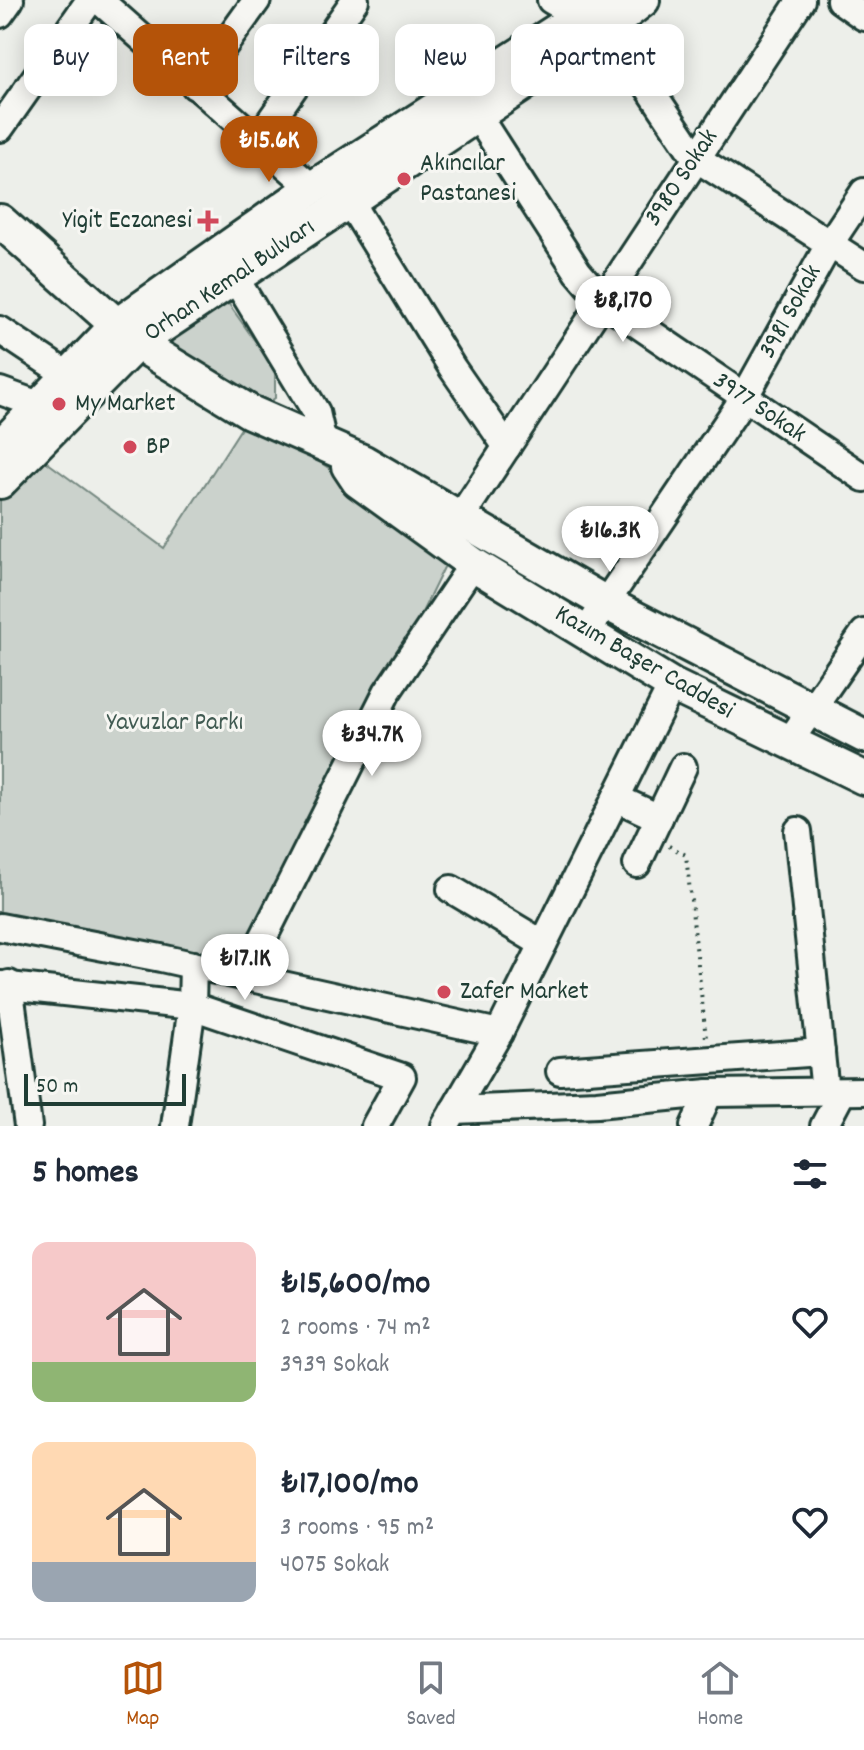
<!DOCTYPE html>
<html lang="en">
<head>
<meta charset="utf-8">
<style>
  :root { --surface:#fff; --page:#f2f2f3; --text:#1f2937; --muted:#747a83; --line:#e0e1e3; --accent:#b45309 }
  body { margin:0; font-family:Dekko,sans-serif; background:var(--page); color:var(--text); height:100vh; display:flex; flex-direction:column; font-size:30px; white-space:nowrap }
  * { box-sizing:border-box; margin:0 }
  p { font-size:26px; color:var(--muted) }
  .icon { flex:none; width:44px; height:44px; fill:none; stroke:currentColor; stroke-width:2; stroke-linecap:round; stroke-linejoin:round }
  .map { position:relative; height:1126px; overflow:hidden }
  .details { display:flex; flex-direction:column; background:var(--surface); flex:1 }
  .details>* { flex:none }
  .guide { position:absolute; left:24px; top:24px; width:816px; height:72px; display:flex; gap:16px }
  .scale { position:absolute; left:24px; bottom:20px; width:162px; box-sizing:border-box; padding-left:8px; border:4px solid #1f3d34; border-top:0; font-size:22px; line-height:28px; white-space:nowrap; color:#1f3d34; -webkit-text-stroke:6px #f6f6f2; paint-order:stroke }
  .price { position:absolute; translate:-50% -68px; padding:0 18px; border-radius:28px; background:#fff; color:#222; font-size:26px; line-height:52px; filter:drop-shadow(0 2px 4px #0008) }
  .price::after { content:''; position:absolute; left:50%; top:48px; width:24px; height:18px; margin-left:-12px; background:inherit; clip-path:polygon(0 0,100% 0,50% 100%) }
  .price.on { background:var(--accent); color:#fff }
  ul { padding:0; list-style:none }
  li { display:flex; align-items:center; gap:24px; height:200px; padding:0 32px }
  li span { display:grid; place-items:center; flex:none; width:224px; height:160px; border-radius:16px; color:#555 }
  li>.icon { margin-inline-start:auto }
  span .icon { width:96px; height:96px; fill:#fffc; stroke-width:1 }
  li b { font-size:34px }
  h2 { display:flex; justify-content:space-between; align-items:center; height:96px; padding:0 32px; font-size:34px }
  .tag { padding:0 28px; border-radius:16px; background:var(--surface); box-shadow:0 4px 20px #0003; font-size:28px; line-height:72px }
  .tag.on { background:var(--accent); color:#fff }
  .tabs { display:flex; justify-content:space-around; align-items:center; height:112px; border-top:2px solid var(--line); background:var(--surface); font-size:22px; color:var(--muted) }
  .tabs a { display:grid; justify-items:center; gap:4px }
  .tabs .on { color:var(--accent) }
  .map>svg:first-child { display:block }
  .green { fill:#cbd2cc; stroke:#758880; stroke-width:2 }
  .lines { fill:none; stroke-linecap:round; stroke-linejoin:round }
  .minor-casing { stroke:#1f3d34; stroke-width:32 }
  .major-casing { stroke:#1f3d34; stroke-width:38 }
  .path { stroke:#1f3d34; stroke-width:4; stroke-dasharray:2 6; stroke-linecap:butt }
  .minor { stroke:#f6f6f2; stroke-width:26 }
  .major { stroke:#f6f6f2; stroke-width:32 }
  .poi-dot { fill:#d1495b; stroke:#f6f6f2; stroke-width:3 }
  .labels { text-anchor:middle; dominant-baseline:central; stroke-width:6; stroke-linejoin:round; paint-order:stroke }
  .poi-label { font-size:26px; fill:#1f3d34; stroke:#f6f6f2; text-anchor:start }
  .street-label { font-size:26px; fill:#1f3d34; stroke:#f6f6f2 }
  .park-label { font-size:26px; fill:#415b52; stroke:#f6f6f2 }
</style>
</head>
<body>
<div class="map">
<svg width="864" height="1126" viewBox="0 0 864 1126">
  <rect width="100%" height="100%" fill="#edefea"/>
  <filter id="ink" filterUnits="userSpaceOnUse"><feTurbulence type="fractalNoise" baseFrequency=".0125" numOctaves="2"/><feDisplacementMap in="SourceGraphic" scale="16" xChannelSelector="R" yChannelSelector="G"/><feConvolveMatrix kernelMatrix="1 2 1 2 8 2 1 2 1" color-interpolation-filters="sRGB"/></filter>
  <g filter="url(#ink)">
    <!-- green -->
    <g class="green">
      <polygon points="221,293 275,369 275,398 265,405 153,340"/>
      <polygon points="249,416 453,549 244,976 0,928 0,482 29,449 164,548"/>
    </g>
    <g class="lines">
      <defs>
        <g id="minor">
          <polyline points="99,0 312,188"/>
          <polyline points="551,0 580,17"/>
          <polyline points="840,0 864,17"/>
          <polyline points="0,14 10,0"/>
          <polyline points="608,27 696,158 864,266"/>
          <polyline points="195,86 257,0"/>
          <polyline points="477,115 578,272 602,300 864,478"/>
          <polyline points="0,128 90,0"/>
          <polyline points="257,140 355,0"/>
          <polyline points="349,201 453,369 507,447"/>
          <polyline points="235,278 316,412 323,443"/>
          <polyline points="0,330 69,376"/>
          <polyline points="0,391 39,405"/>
          <polyline points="460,518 801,0"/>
          <polyline points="586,632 744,398 830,243 864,192"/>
          <polyline points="789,742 864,633"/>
          <polyline points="616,798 659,818"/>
          <polyline points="798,831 825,1092"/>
          <polyline points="637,864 683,767"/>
          <polyline points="451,889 543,944"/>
          <polyline points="0,927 161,958 499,1033"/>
          <polyline points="244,976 387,692 473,564"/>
          <polyline points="9,984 28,1126"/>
          <polyline points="0,985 192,1006 402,1077 375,1126"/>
          <polyline points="560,1071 821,1052"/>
          <polyline points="454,1110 597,1104 709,1093 864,1091"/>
          <polyline points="175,1126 192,1006 193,965"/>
          <polyline points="445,1126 499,1033 672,685"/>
          <polyline points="694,1126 709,1093"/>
          <polyline points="824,1126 842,1092"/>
        </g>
        <g id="major">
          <polyline points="0,221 137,343 250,412 364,462 606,603 864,736"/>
          <polyline points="0,447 117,325 312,188 604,0"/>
          <polyline points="348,466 358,481 473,564 672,685 864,778"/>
          <polyline points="0,482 137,343 603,31 643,0"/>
        </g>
      </defs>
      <!-- minor casing -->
      <use href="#minor" class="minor-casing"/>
      <!-- major casing -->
      <use href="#major" class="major-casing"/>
      <!-- path -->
      <polyline class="path" points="669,846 686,855 706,1038"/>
      <!-- minor -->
      <use href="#minor" class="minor"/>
      <!-- major -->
      <use href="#major" class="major"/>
    </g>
  </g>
  <!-- markers -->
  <g class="poi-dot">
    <circle cx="404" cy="179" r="8"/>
    <path d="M204 209h8v8h8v8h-8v8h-8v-8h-8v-8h8z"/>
    <circle cx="59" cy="404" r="8"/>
    <circle cx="130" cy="447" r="8"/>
    <circle cx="444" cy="992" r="8"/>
  </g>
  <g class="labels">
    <!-- poi labels -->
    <g class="poi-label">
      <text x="420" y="164">Akıncılar<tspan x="420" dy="30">Pastanesi</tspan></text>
      <text x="192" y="221" text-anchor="end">Yigit Eczanesi</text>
      <text x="75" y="404">My Market</text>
      <text x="146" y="447">BP</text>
      <text x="460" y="992">Zafer Market</text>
    </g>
    <!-- street labels -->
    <g class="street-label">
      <text transform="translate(682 178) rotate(-56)">3980 Sokak</text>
      <text transform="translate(230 281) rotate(-34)">Orhan Kemal Bulvarı</text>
      <text transform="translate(791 312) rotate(-61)">3981 Sokak</text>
      <text transform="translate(759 408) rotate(34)">3977 Sokak</text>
      <text transform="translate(644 663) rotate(30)">Kazım Başer Caddesi</text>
    </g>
    <!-- park labels -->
    <g class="park-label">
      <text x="175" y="723">Yavuzlar Parkı</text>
    </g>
  </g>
</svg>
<div class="scale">50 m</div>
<b class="price on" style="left:269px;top:184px">₺15.6K</b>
<b class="price" style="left:623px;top:344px">₺8,170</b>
<b class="price" style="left:610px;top:574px">₺16.3K</b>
<b class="price" style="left:372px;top:778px">₺34.7K</b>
<b class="price" style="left:245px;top:1002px">₺17.1K</b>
<div class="guide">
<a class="tag">Buy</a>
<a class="tag on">Rent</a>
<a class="tag">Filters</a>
<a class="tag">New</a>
<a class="tag">Apartment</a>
</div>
</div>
<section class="details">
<h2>5 homes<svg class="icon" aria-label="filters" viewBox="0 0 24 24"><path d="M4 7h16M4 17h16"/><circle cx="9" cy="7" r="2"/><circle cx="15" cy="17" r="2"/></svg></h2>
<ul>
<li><span style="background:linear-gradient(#f6c9c9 75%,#8fb573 0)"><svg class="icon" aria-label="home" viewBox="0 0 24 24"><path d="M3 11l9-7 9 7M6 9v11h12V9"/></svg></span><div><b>₺15,600/mo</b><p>2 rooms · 74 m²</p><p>3939 Sokak</p></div><svg class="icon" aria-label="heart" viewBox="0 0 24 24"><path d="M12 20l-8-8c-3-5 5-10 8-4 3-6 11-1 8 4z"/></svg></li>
<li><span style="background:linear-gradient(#ffd9b3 75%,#9aa5b1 0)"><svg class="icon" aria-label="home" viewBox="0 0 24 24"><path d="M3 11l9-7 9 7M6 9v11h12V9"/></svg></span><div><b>₺17,100/mo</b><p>3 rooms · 95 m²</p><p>4075 Sokak</p></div><svg class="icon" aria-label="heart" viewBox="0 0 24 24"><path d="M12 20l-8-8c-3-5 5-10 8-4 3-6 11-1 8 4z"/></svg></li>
</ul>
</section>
<nav class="tabs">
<a class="on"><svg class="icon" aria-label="map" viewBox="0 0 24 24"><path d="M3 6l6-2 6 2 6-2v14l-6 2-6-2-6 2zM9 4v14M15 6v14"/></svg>Map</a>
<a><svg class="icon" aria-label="saved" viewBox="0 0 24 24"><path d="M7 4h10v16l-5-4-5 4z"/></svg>Saved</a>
<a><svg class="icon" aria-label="home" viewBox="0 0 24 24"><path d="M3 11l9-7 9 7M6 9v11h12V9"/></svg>Home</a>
</nav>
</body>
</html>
